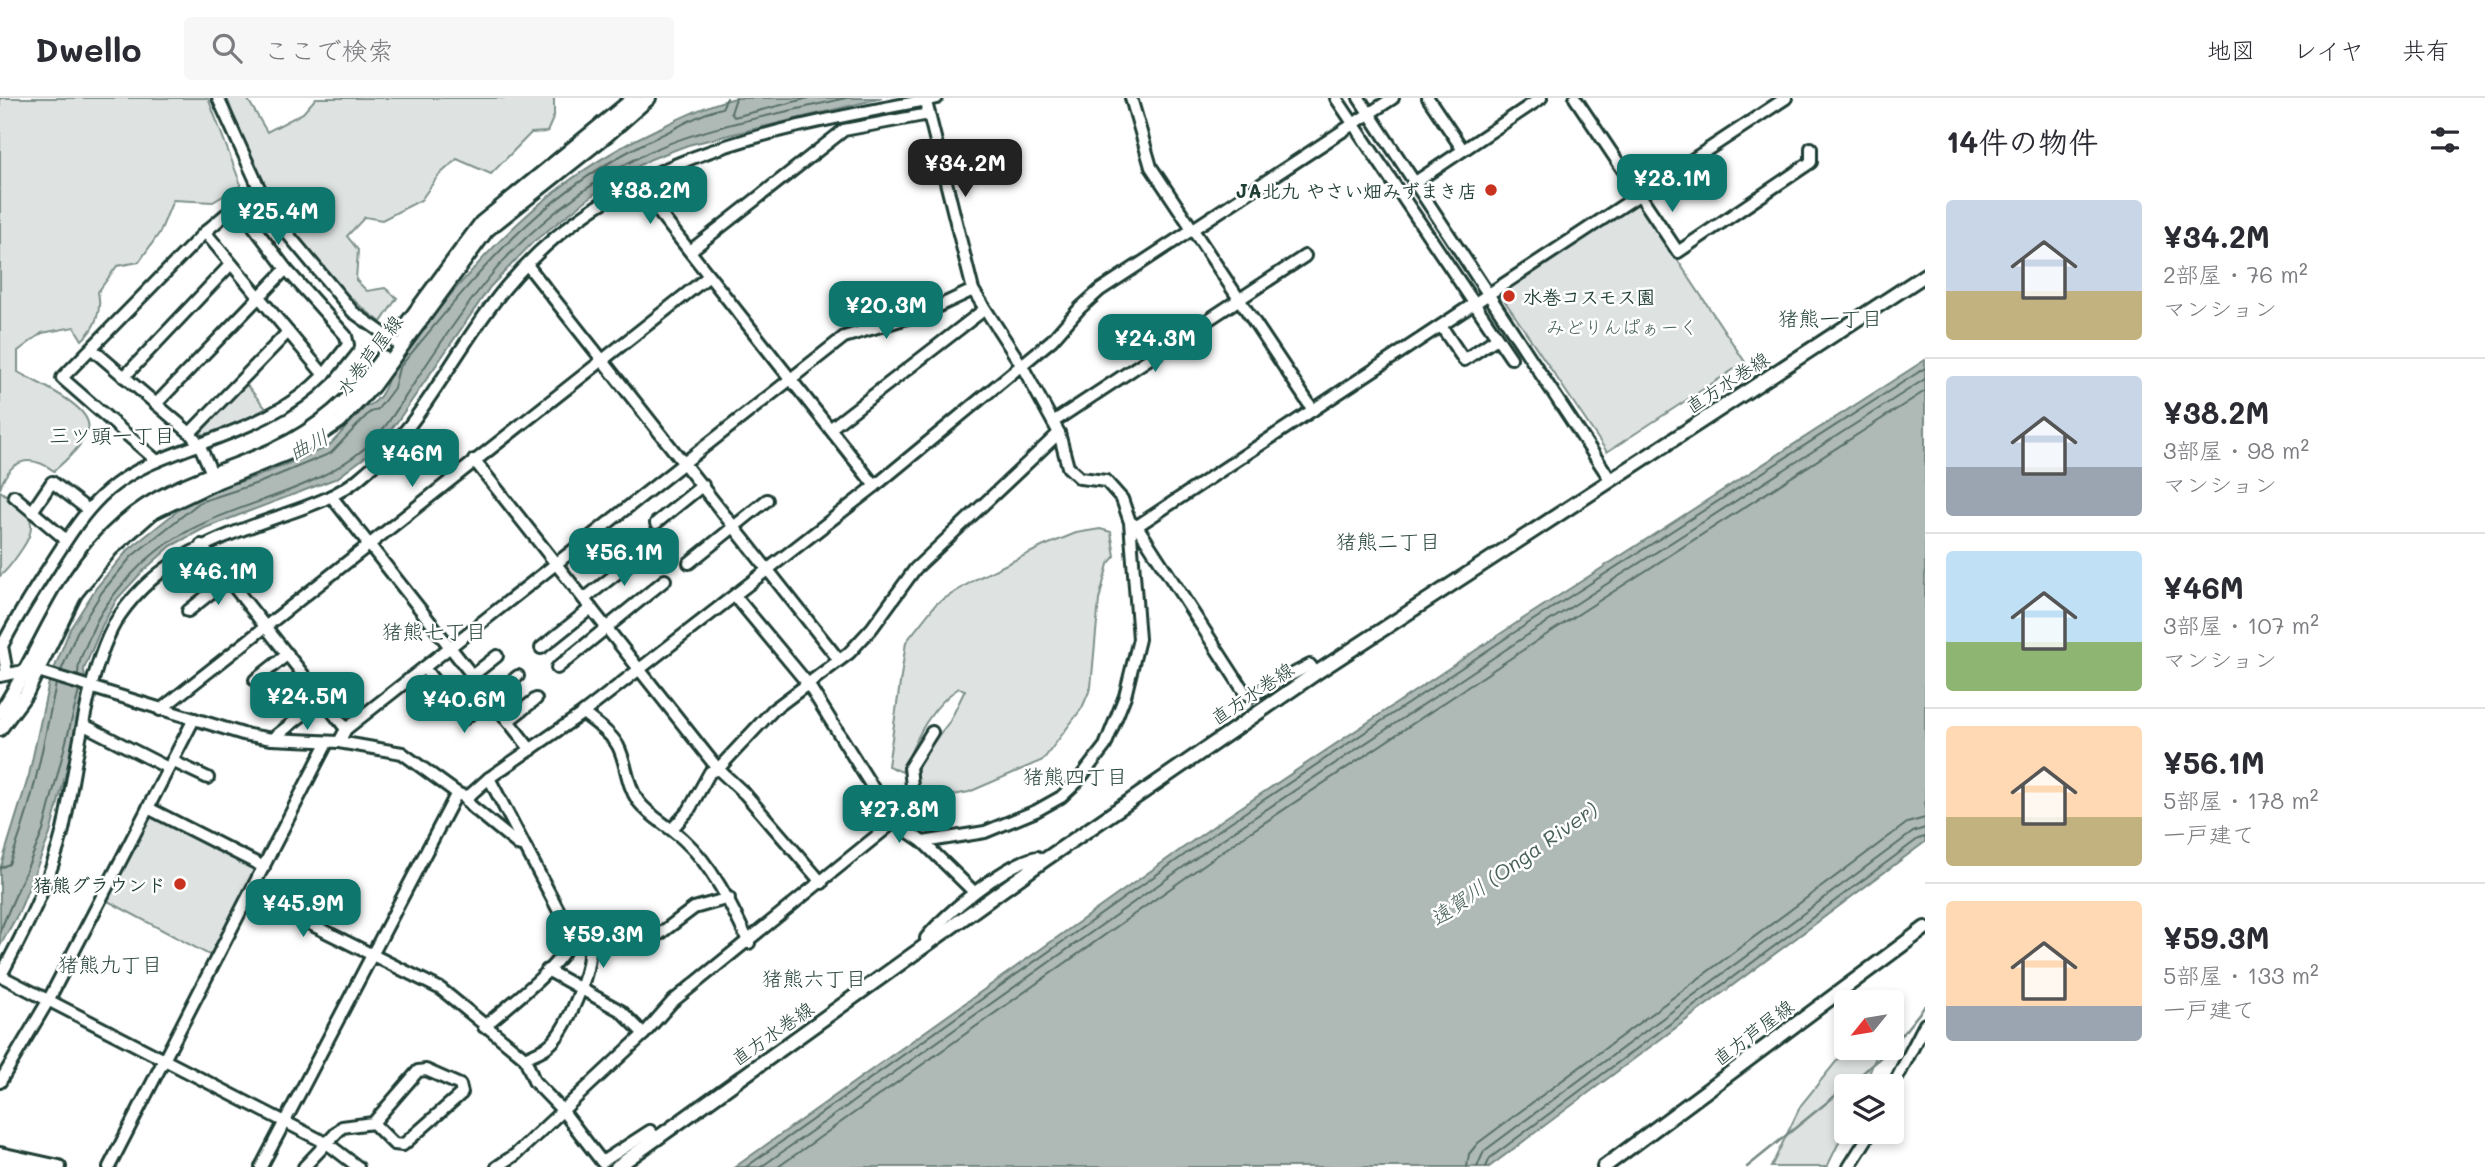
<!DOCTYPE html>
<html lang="ja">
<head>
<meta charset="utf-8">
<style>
  :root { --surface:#fff; --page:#f7f7f7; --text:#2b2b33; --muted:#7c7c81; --line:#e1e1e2; --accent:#0f766e }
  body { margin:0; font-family:Mali,"Klee One",sans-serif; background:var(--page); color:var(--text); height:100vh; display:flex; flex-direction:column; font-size:26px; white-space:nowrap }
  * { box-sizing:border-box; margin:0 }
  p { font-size:23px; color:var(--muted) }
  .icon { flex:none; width:38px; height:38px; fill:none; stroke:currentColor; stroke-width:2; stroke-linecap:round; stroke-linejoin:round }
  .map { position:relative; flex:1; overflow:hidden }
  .panel { display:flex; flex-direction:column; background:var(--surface); width:560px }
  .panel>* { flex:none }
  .needle { width:46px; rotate:240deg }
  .buttons { position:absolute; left:1834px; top:892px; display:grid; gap:14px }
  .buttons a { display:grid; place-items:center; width:70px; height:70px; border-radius:7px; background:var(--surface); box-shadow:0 4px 10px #0003; font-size:35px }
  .price { position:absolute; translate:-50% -60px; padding:0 16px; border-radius:14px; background:var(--accent); color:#fff; font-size:23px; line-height:46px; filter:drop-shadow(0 2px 4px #0008) }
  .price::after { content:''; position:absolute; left:50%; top:42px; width:21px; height:16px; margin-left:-10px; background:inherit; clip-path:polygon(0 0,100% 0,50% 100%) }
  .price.active { background:#222; color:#fff }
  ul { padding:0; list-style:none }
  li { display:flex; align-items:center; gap:21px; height:175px; padding:0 21px }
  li+li { border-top:2px solid var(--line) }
  li span { display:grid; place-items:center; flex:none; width:196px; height:140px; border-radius:7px; color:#555 }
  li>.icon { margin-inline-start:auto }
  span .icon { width:84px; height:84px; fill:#fffc; stroke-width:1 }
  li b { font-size:30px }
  h2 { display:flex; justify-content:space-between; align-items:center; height:84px; padding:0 21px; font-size:30px }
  header { display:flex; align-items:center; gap:42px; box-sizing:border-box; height:98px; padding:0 35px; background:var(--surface); border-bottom:2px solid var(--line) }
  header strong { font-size:33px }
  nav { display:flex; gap:38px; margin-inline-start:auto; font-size:24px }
  .search { width:490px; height:63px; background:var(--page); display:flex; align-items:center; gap:18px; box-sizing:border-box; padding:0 24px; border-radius:7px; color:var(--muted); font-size:26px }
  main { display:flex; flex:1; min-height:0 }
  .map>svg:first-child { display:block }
  .green { fill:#dee3e2; stroke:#7e908b; stroke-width:2 }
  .water { fill:#afbab7; stroke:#758883; stroke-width:2 }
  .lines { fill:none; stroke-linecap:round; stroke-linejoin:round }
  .shore { stroke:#596f68; stroke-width:2 }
  .stream { stroke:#758883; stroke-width:2.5 }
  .minor-casing { stroke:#1f3d34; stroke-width:16 }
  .major-casing { stroke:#1f3d34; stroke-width:18 }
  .minor { stroke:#fff; stroke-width:10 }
  .major { stroke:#fff; stroke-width:12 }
  .poi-dot { fill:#c8321e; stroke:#fff; stroke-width:2.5 }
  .labels { text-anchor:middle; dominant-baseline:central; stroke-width:5; stroke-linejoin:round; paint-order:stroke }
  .poi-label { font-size:19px; font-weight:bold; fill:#1f3d34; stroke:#fff; text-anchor:end }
  .park-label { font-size:19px; fill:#455e57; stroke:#fff }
  .street-label { font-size:19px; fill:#1f3d34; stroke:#fff }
  .neighbourhood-label { font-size:21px; fill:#1f3d34; stroke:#fff }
  .water-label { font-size:21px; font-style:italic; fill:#4a625b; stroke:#fff }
</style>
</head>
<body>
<header>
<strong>Dwello</strong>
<div class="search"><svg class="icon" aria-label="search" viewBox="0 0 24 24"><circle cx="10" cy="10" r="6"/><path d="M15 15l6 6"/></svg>ここで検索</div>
<nav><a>地図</a><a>レイヤ</a><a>共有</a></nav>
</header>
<main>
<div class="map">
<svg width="1925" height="1069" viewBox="0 0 1925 1069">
  <rect width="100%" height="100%" fill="#fff"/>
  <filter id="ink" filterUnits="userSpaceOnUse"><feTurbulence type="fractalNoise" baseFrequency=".0143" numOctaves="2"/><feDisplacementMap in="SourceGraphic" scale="14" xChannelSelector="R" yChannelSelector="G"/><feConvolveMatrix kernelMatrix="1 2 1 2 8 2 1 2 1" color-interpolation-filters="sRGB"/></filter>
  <g filter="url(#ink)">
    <!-- green -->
    <g class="green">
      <path d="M0,0H208L241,87L213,104L173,102L160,134L139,164L117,168L98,194C102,211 96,230 82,242L74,229L42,235L18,253V274C36,285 99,310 87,335C80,350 66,362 54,373C29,355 9,362 0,391Z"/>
      <path d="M227,0H247L267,34L303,15L316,0H554V18L547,34L531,35L491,76L457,61L438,78L421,102L382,122L365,119L347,138L358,152L356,182L367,193L385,190L397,200L381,224C340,196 283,131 260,87C246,60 238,28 227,0Z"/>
      <polygon points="1637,101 1745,264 1607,354 1498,193"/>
      <polygon points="245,285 268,313 205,337 200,335"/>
      <path d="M0,393C25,410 43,421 22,451C15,461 9,471 0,478Z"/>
      <path d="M1100,431L1111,434L1115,458L1108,466L1099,502L1091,589L1082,610L1043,662L969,694L927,702L918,690V663L950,623L965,592L959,590C929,609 916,642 902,674L888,668L906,544L936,506L976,481L1044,448L1076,435Z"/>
      <polygon points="148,715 256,771 211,858 104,801"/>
      <polygon points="1847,950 1876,950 1877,956 1864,989 1846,989 1846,1030 1827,1069 1771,1069 1801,1007"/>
    </g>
    <!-- water -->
    <g class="water">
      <path d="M736,0H882L688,47L651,61L607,86L533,144L490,189L397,324L373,353L337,380L205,430L171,448L143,473L117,501L102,528L84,571L86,596L50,736L19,814L0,848V771L29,677L49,584L70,531L96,490L127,453L196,398L258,378L328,349L365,309C383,304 388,283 392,267C475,167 535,88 657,31C683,19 708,6 736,0Z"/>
      <polygon points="1925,262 1925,744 1489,1069 735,1069 1225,720 1518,524"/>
    </g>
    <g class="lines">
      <!-- shore -->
      <g class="shore">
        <polyline points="736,0 731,15 734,19 809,0"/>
        <path d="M61,573L77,534L102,494L132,458L200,404L261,384L331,355L369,315L378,311L394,290L399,270C481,172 539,94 659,38C679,29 700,15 722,10L727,0"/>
        <path d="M78,578C77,563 87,547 92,533C101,511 115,494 131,477C199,402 292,411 365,350C385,333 399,308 413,287C435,253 458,219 483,187C525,133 586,85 647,55C703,28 784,15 846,0"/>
        <path d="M0,770L9,766C33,709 43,646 56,586"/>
        <polyline points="0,833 43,733 79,593"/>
        <polyline points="746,1069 1229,725 1521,530 1925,270"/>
        <polyline points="761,1069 1234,733 1526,538 1925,281"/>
        <polyline points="778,1069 1240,741 1532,546 1925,293"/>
        <polyline points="1467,1069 1469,1056 1478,1045 1907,725 1925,720"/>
        <polyline points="1477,1069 1484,1053 1913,734 1925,730"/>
        <polyline points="1486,1069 1490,1060 1918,741 1925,739"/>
      </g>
      <!-- stream -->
      <g class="stream">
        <polyline points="1892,949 1925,908"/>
        <polyline points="1847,989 1891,950"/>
        <polyline points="1747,1069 1846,989"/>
      </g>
      <defs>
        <g id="minor">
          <polyline points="218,0 271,116 353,214 401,248"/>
          <polyline points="1131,0 1151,69 1313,312"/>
          <polyline points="1336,0 1511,260"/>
          <polyline points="1359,0 1610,381"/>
          <polyline points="1428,0 1463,52"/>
          <polyline points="1575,0 1678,154 1811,64 1811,50"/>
          <polyline points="635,84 875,388"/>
          <polyline points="1414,85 1541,0"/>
          <polyline points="236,105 286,171 346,238 348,247 324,277"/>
          <path d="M205,134L324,277C279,324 216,338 157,363L62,280Z"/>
          <polyline points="205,134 257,90"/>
          <polyline points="690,153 844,32 929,16"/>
          <polyline points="528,168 839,562"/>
          <polyline points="1441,228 1464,262 1497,240"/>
          <polyline points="92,251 190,335 199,346 215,382"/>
          <polyline points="124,279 231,166"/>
          <polyline points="156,306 286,171"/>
          <polyline points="1053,324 1305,158"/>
          <polyline points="831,330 985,211"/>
          <polyline points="190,335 288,234"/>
          <polyline points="474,362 718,671 745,696 822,785"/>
          <polyline points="14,398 65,441"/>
          <polyline points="331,398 531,652"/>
          <polyline points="33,412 52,384 87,411"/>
          <polyline points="656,425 703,387"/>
          <polyline points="1132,425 1137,428 1245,595 1251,598 1310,567 1316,575"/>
          <polyline points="1137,428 1786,0"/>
          <polyline points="201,447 346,631"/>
          <polyline points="689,465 767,402"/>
          <polyline points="735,498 808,586 894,724 923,744 974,794"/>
          <polyline points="584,501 644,454"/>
          <polyline points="188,513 228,481"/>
          <polyline points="541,550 591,510"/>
          <polyline points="424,570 464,621 518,578"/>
          <polyline points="557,570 665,482"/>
          <path d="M7,575L2,548C16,520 32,495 49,469C81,419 100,387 157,363"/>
          <polyline points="473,577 497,558"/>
          <polyline points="0,578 28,572 38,573 243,636 272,641 339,644 402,655 457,695 463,698 470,697 489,680 583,615 875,388 1052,242 1080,210 1100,192 1393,0"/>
          <polyline points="255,582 288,556"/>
          <polyline points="160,612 709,178"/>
          <path d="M583,615C595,625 611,635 618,648C627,665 626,686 638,703C650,719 669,728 683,741C713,768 732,809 749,845"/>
          <polyline points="508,623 536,601"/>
          <polyline points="84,627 168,670"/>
          <polyline points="272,641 323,601"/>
          <polyline points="339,644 346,631 844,239 924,215 973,192"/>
          <polyline points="172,663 208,680"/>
          <path d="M489,680L572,838L589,851C591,873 567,933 549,947C543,953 532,956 525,960"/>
          <polyline points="463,698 471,708 520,748"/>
          <polyline points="148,710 264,769"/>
          <polyline points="672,731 689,712 710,674 718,671 773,612 849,555 872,530 915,471 1059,335"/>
          <polyline points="923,744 985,734 1036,713 1061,699 1077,684 1105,648 1125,598 1139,541 1130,424 1122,401 1106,383 1080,380 1068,369 1059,335 1022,268 973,192 925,0"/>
          <polyline points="250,796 441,891 525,960 534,983 562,1012 602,1064 650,1033 657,1041"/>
          <path d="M927,847L926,840C946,815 1006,765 1037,759L1043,763"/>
          <polyline points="589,851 653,841 694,810 729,800"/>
          <polyline points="547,872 621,913 644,936"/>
          <polyline points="1,878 328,1046 358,1069"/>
          <path d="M0,879C25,832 50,784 63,732C76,672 87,565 120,517C160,459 220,439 283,417C309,408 336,399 358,381C423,329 454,251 506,189C619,55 775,31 937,0"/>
          <path d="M484,929C507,908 564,867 572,838"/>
          <polyline points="0,984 48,903 194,621"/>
          <polyline points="1892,990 1925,926"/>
          <polyline points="109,1069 327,645"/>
          <polyline points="261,1069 457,695"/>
          <polyline points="304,1069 342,1029 373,1025 418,973 426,972 460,987 462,995 403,1047 394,1046 373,1025"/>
          <polyline points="497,1069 515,1057 644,936 672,904 894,724 910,705 913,698 910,669 932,634"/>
          <polyline points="1849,1069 1871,1034"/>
        </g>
        <g id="major">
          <polyline points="401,233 481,125 634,0"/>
          <path d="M0,615C43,551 63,477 123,425C167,386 223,375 275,351C320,330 354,299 383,259"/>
          <polyline points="0,631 26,596 75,496 111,451 153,414 216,384 298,351 340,323 373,288 487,132 607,37 649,0"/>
          <polyline points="0,1056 59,1069"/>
          <polyline points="0,1065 24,1069"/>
          <polyline points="617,1069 1043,763 1316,575 1925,177"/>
          <polyline points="1604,1069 1925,830"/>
        </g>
      </defs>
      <!-- minor casing -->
      <use href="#minor" class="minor-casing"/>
      <!-- major casing -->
      <use href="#major" class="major-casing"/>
      <!-- minor -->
      <use href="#minor" class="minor"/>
      <!-- major -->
      <use href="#major" class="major"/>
    </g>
  </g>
  <!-- markers -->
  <g class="poi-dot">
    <circle cx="1491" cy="92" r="7"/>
    <circle cx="1509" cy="198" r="7"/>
    <circle cx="180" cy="786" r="7"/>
  </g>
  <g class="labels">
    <!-- poi labels -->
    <g class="poi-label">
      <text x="1477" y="92">JA北九 やさい畑みずまき店</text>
      <text x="1523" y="198" text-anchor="start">水巻コスモス園</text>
      <text x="166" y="786">猪熊グラウンド</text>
    </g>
    <!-- park labels -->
    <g class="park-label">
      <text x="1622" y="228">みどりんぱぁーく</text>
    </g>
    <!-- street labels -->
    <g class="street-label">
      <text transform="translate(369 257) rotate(-53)">水巻芦屋線</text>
      <text transform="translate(1727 284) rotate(-33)">直方水巻線</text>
      <text transform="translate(1252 595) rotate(-34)">直方水巻線</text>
      <text transform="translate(1753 934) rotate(-37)">直方芦屋線</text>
      <text transform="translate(772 935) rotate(-35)">直方水巻線</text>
    </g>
    <!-- neighbourhood labels -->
    <g class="neighbourhood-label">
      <text x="1830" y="219">猪熊一丁目</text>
      <text x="112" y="336">三ツ頭一丁目</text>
      <text x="1388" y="442">猪熊二丁目</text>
      <text x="434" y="532">猪熊七丁目</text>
      <text x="1075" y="677">猪熊四丁目</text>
      <text x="110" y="865">猪熊九丁目</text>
      <text x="814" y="879">猪熊六丁目</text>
    </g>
    <!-- water labels -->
    <g class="water-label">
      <text transform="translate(308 346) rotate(-27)">曲川</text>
      <text transform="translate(1513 765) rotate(-35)">遠賀川 (Onga River)</text>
    </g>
  </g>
</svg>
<div class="buttons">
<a><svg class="needle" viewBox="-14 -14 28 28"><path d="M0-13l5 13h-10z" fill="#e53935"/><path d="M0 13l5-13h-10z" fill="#7c7c81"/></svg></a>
<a><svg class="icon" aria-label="layers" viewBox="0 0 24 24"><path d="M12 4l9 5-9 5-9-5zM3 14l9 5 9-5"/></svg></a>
</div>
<b class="price active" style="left:965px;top:101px">¥34.2M</b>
<b class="price" style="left:1672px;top:116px">¥28.1M</b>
<b class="price" style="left:650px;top:128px">¥38.2M</b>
<b class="price" style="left:278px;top:149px">¥25.4M</b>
<b class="price" style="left:886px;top:243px">¥20.3M</b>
<b class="price" style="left:1155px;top:276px">¥24.3M</b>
<b class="price" style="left:412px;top:391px">¥46M</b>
<b class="price" style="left:624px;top:490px">¥56.1M</b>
<b class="price" style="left:218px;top:509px">¥46.1M</b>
<b class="price" style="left:307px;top:634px">¥24.5M</b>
<b class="price" style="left:464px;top:637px">¥40.6M</b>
<b class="price" style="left:899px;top:747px">¥27.8M</b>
<b class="price" style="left:303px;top:841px">¥45.9M</b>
<b class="price" style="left:603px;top:872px">¥59.3M</b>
</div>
<section class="panel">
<h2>14件の物件<svg class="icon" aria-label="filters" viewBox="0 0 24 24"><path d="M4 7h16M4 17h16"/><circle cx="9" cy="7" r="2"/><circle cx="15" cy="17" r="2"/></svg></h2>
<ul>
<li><span style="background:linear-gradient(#c9d6e8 65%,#c2b280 0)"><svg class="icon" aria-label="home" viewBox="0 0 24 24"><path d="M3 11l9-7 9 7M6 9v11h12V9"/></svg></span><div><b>¥34.2M</b><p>2部屋 · 76 m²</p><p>マンション</p></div></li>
<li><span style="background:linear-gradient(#c9d6e8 65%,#9aa5b1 0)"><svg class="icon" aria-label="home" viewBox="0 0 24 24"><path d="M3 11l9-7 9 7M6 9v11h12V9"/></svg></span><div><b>¥38.2M</b><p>3部屋 · 98 m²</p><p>マンション</p></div></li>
<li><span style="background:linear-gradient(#bfe0f5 65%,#8fb573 0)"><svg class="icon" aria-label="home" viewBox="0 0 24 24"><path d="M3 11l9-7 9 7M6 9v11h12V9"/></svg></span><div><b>¥46M</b><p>3部屋 · 107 m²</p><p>マンション</p></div></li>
<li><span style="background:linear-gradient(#ffd9b3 65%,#c2b280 0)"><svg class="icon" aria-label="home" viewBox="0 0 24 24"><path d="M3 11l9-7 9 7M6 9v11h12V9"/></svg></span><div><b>¥56.1M</b><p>5部屋 · 178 m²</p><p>一戸建て</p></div></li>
<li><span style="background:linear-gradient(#ffd9b3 75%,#9aa5b1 0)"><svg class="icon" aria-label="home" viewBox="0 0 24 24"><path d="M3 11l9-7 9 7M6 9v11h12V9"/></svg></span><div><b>¥59.3M</b><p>5部屋 · 133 m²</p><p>一戸建て</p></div></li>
</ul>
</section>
</main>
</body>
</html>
